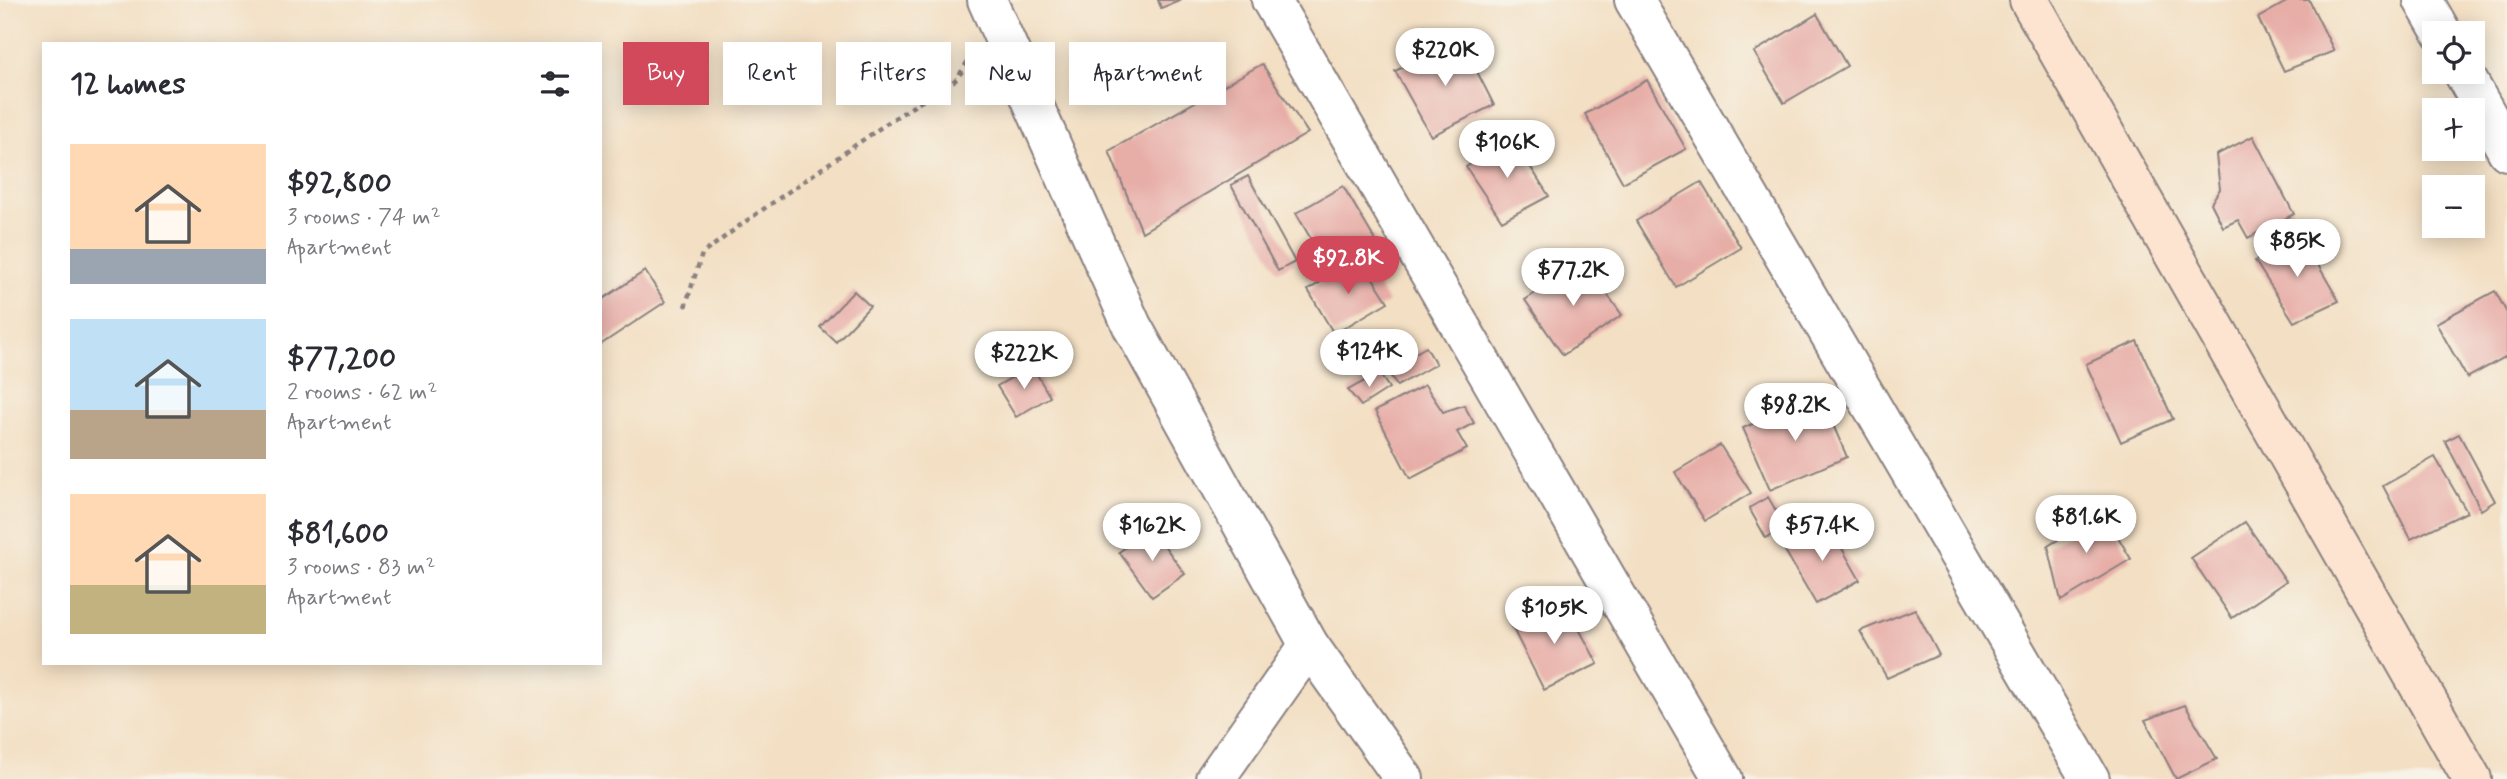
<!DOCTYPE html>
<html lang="en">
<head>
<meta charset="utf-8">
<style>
  :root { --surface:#fff; --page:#f2f2f3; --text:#2b2b33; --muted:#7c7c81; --accent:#d1495b }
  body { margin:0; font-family:Mynerve,sans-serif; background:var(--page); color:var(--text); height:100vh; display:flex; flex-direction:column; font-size:26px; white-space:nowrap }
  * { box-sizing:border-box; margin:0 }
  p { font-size:23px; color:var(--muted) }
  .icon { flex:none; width:38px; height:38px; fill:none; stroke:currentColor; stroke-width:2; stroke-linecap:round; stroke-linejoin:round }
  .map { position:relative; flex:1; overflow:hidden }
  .details { position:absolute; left:42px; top:42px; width:560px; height:623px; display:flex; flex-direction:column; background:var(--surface); border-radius:0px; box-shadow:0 4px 18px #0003 }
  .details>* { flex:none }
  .banner { position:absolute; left:623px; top:42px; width:665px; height:63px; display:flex; gap:14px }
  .controls { position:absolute; left:2422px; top:21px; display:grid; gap:14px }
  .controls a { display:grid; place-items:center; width:63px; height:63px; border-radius:0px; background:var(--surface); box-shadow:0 4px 18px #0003; font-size:35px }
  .price { position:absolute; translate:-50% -60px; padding:0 16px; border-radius:24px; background:#fff; color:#222; font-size:23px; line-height:46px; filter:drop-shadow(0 2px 4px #0008) }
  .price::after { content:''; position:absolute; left:50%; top:42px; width:21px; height:16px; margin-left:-10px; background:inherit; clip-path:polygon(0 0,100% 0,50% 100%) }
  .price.selected { background:var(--accent); color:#fff }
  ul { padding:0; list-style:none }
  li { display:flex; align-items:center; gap:21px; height:175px; padding:0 28px }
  li span { display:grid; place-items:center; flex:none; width:196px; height:140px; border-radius:0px; color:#555 }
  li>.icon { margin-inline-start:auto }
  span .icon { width:84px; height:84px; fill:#fffc; stroke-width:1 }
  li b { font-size:30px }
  h2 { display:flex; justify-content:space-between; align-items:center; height:84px; padding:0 28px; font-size:30px }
  .pill { padding:0 24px; border-radius:0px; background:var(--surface); box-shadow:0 4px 18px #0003; font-size:24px; line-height:63px }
  .pill.selected { background:var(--accent); color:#fff }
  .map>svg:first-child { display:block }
  .building { fill:#e7ada7 }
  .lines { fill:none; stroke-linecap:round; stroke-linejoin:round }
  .street-casing { stroke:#8a807f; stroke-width:42 }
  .secondary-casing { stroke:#8a807f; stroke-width:42 }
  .path { stroke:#8a807f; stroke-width:4.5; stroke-dasharray:5 5; stroke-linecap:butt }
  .street { stroke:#fff; stroke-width:38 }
  .secondary { stroke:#fde4d1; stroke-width:38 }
</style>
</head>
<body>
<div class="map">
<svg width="2507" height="779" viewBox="0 0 2507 779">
  <rect width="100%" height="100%" fill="#f7f3e8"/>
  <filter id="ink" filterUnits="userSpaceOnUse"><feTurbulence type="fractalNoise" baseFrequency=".0143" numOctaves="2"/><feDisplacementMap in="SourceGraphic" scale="14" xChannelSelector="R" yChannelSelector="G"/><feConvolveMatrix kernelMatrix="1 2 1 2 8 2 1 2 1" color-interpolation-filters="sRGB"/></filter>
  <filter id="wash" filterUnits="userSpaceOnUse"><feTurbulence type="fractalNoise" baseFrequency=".00686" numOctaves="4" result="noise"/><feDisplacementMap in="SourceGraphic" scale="28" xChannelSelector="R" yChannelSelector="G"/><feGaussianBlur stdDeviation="1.57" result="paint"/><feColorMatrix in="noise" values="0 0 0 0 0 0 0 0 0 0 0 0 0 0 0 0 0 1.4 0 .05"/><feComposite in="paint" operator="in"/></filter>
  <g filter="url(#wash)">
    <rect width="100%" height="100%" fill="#f3dfc3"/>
    <g id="blocks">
      <!-- building -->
      <g class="building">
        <polygon points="1158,0 1182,0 1161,8"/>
        <polygon points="2290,0 2309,0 2334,51 2284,71 2258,18"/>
        <polygon points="1817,14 1847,66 1784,103 1754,52"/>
        <polygon points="1461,40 1494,105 1431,136 1395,71"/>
        <polygon points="1262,64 1308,133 1142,232 1109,151"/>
        <polygon points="1647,80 1686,149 1623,183 1585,114"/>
        <polygon points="1511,136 1549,196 1502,221 1466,167"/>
        <polygon points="2253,136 2294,214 2248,238 2238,220 2223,227 2211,203 2220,189 2216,155"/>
        <polygon points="1248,176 1295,262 1278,271 1231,185"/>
        <polygon points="1701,182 1741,248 1676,287 1636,221"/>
        <polygon points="1343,186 1378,245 1330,272 1296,213"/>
        <polygon points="2300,234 2339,301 2294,322 2255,261"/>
        <polygon points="1360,258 1388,302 1334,334 1308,290"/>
        <polygon points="1583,260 1622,315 1563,355 1525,300"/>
        <polygon points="645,271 665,302 600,345 600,301"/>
        <polygon points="854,291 870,306 836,342 820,327"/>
        <polygon points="2495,291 2507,313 2507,356 2467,378 2436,323"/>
        <polygon points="2137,341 2173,419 2121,442 2086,364"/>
        <polygon points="1426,347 1436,364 1397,386 1387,370"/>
        <polygon points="1032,366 1050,397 1016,417 997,386"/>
        <polygon points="1379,373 1389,388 1361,406 1348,390"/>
        <polygon points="1425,385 1443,412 1464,405 1474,423 1457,432 1467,449 1410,479 1375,411"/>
        <polygon points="1820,395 1847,457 1770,490 1743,428"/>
        <polygon points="2459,434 2495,501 2481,510 2445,441"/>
        <polygon points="1720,445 1751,493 1705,521 1675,472"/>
        <polygon points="2435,457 2467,512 2411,539 2383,486"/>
        <polygon points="1768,497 1785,526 1766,538 1749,508"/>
        <polygon points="2103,512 2131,559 2061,601 2048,546"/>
        <polygon points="1827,522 1860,580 1816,604 1783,547"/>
        <polygon points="2245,522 2286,581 2232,618 2191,558"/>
        <polygon points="1152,529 1185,574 1152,597 1119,552"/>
        <polygon points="1565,603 1598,664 1544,690 1511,625"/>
        <polygon points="1915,609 1939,655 1887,678 1860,631"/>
        <polygon points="2185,705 2217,759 2176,779 2145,720"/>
      </g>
    </g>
  </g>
  <g filter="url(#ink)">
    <use href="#blocks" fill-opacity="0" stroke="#8a807f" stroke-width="2"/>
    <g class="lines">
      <defs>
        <g id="street">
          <polyline points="987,0 1132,326 1309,645 1404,779"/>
          <polyline points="1271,0 1723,779"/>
          <polyline points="1634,0 2090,779"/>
          <polyline points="2423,0 2442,33"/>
          <polyline points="2463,72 2507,151"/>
          <polyline points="1215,779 1309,645"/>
        </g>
        <polyline id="secondary" points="2029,0 2472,779"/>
      </defs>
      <!-- street casing -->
      <use href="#street" class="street-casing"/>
      <!-- secondary casing -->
      <use href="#secondary" class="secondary-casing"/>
      <!-- path -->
      <polyline class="path" points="685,307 702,254 742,224 893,119 957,79 971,56"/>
      <!-- street -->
      <use href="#street" class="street"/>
      <!-- secondary -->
      <use href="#secondary" class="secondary"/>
    </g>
  </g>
</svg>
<div class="controls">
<a><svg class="icon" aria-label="locate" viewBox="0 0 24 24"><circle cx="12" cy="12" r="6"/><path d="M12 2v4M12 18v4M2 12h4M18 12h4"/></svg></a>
<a>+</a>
<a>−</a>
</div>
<b class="price" style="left:1445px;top:88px">$220K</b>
<b class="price" style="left:1507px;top:180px">$106K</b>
<b class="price" style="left:2297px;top:279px">$85K</b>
<b class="price selected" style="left:1348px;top:296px">$92.8K</b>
<b class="price" style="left:1573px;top:308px">$77.2K</b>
<b class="price" style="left:1369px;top:389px">$124K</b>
<b class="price" style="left:1024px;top:391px">$222K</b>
<b class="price" style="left:1795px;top:443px">$98.2K</b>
<b class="price" style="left:2086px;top:555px">$81.6K</b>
<b class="price" style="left:1152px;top:563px">$162K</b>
<b class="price" style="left:1822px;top:563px">$57.4K</b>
<b class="price" style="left:1554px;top:646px">$105K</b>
<div class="banner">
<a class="pill selected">Buy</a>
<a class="pill">Rent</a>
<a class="pill">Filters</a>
<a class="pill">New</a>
<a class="pill">Apartment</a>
</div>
<section class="details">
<h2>12 homes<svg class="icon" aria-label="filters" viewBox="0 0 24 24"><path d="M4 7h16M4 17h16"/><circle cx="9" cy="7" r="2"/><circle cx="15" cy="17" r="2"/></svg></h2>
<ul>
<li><span style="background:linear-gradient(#ffd9b3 75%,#9aa5b1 0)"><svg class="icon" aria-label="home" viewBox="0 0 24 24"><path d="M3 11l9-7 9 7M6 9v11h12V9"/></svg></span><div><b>$92,800</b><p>3 rooms · 74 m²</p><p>Apartment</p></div></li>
<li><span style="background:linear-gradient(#bfe0f5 65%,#b9a48a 0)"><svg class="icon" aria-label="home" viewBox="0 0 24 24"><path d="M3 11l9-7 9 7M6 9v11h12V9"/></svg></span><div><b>$77,200</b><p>2 rooms · 62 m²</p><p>Apartment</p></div></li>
<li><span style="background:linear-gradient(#ffd9b3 65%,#c2b280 0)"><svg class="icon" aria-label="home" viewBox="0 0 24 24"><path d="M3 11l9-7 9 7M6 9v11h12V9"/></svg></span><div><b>$81,600</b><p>3 rooms · 83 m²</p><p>Apartment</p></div></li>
</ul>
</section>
</div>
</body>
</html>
